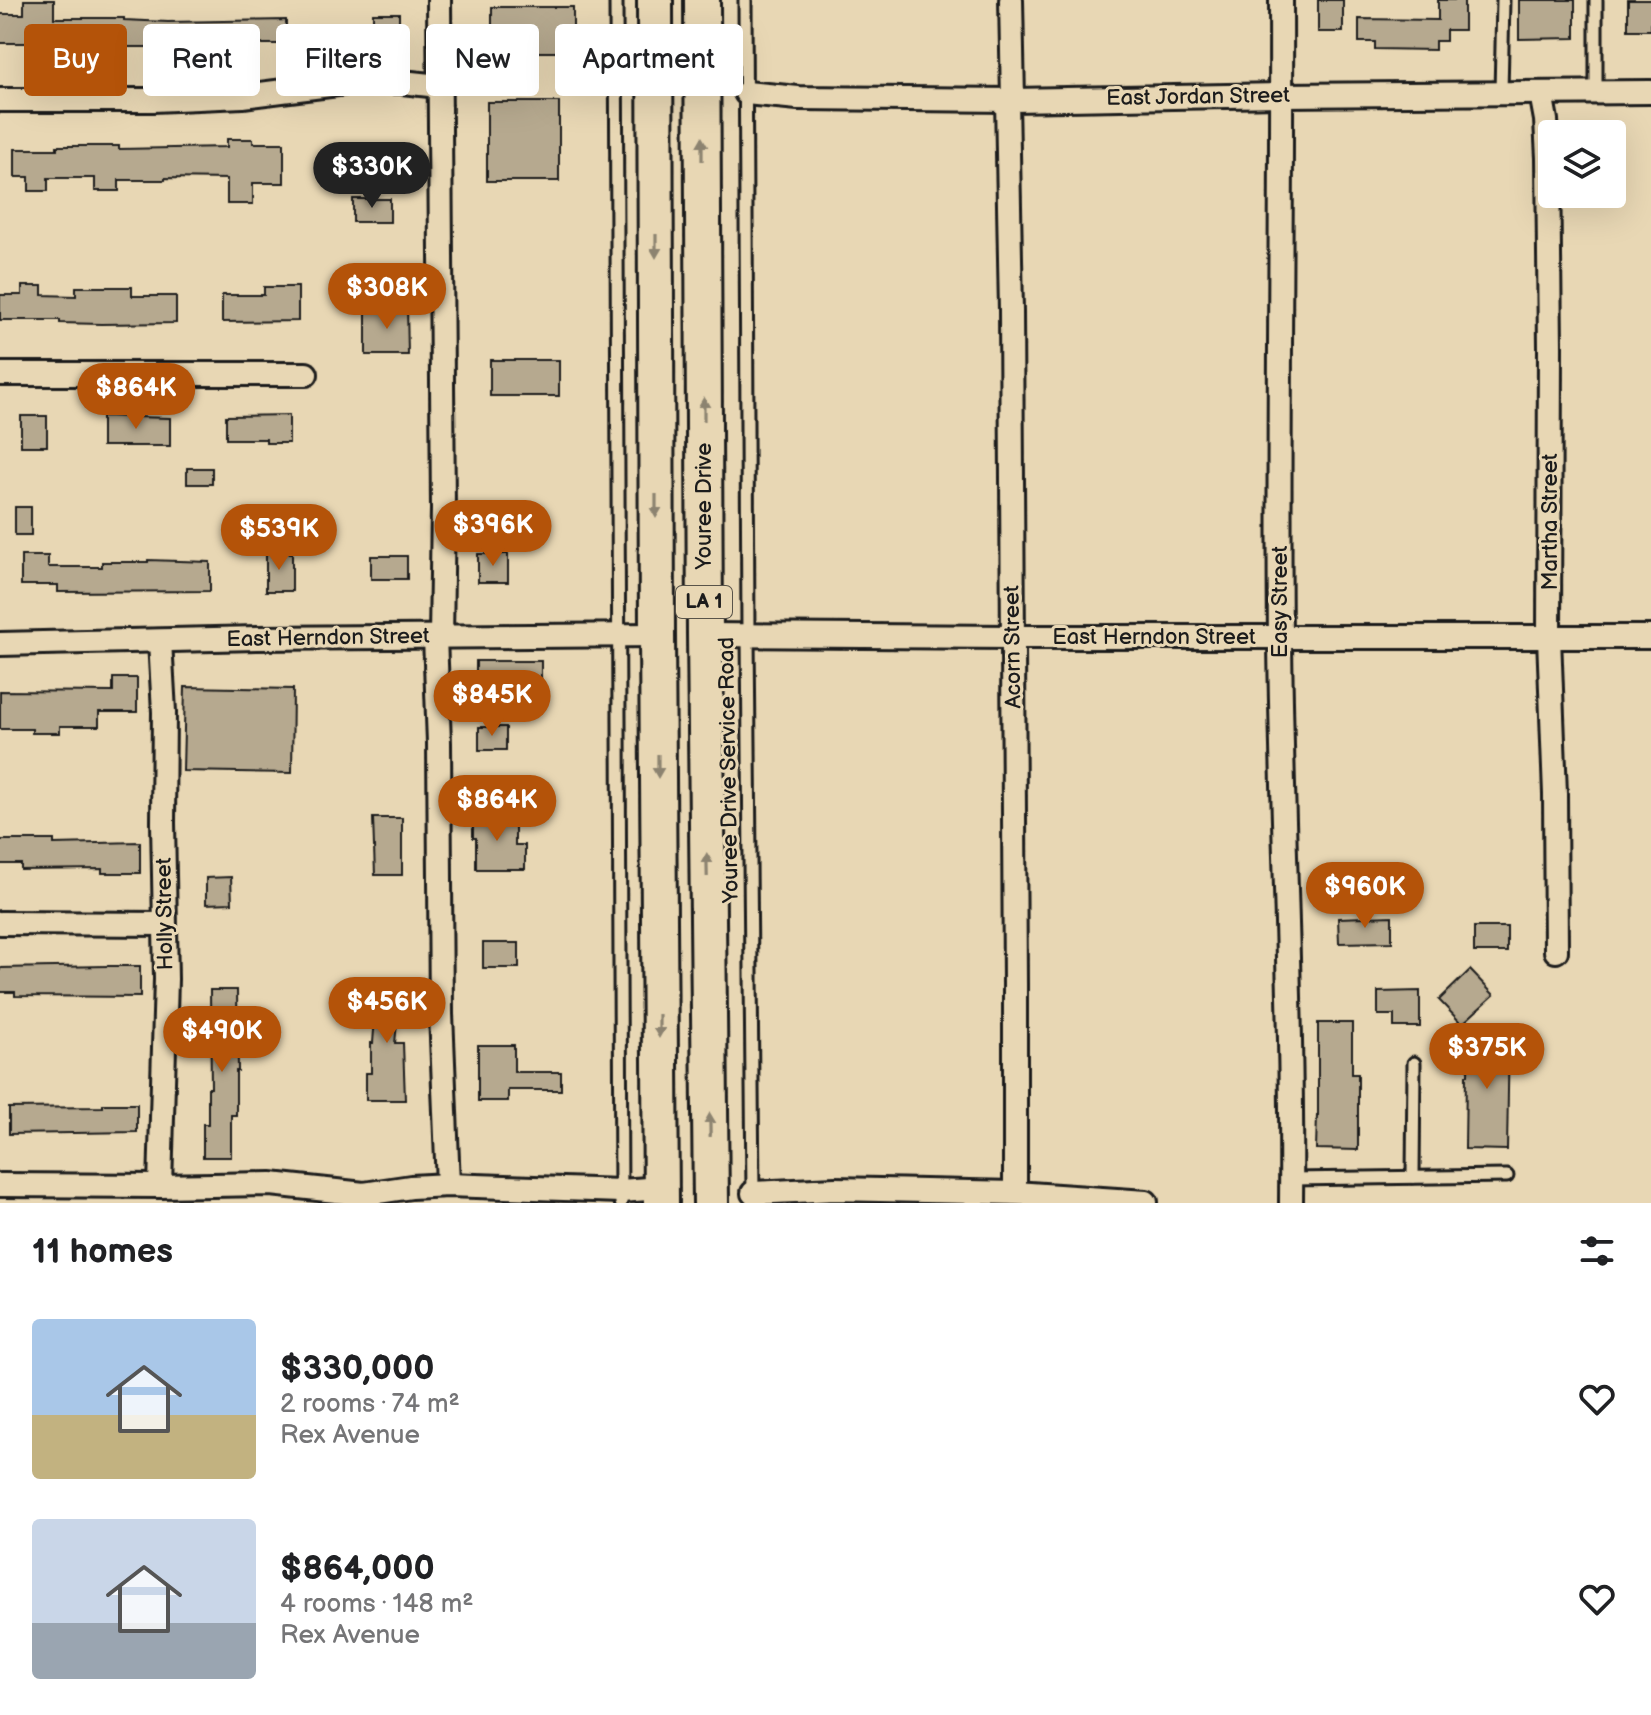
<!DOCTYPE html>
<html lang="en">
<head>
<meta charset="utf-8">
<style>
  :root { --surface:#fff; --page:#f6f6f6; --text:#202124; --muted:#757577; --accent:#b45309 }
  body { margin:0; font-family:"Balsamiq Sans",sans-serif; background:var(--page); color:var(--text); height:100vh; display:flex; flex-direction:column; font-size:30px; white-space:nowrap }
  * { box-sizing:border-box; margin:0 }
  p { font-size:26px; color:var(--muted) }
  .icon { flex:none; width:44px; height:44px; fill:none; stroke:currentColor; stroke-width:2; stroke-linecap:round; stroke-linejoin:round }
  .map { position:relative; height:1203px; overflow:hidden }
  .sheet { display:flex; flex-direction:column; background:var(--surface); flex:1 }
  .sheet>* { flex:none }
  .guide { position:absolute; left:24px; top:24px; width:800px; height:72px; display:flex; gap:16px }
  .controls { position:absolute; left:1538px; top:120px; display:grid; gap:16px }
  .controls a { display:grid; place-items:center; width:88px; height:88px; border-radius:8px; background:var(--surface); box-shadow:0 8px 32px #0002; font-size:40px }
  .price { position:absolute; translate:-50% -68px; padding:0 18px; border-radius:28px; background:var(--accent); color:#fff; font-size:26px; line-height:52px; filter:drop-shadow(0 2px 4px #0008) }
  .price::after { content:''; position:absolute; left:50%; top:48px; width:24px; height:18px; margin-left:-12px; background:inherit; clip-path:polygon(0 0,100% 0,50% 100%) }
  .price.current { background:#222; color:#fff }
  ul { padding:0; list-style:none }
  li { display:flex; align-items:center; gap:24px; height:200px; padding:0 32px }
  li span { display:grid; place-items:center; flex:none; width:224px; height:160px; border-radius:8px; color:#555 }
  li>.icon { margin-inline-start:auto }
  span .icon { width:96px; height:96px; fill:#fffc; stroke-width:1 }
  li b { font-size:34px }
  h2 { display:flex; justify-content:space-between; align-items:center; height:96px; padding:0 32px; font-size:34px }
  .chip { padding:0 28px; border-radius:8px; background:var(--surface); box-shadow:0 8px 32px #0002; font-size:28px; line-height:72px }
  .chip.current { background:var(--accent); color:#fff }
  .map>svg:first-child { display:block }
  .building { fill:#b6a98f; stroke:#1c1c1c; stroke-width:2 }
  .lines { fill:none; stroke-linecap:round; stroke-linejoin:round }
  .service-casing { stroke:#1c1c1c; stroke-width:17 }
  .minor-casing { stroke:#1c1c1c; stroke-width:28 }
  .primary-casing { stroke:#1c1c1c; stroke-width:40 }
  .service { stroke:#e8d7b4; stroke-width:11 }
  .minor { stroke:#e8d7b4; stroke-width:22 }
  .primary { stroke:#e8d7b4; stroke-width:34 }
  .oneway { fill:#8c8370 }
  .labels { text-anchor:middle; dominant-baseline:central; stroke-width:6; stroke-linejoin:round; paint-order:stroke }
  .shield { fill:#e8d7b4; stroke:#59544a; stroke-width:2 }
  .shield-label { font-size:20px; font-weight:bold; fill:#1c1c1c }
  .street-label { font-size:22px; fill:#1c1c1c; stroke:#e8d7b4 }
</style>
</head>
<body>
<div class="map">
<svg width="1651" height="1203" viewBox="0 0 1651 1203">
  <rect width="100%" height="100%" fill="#e8d7b4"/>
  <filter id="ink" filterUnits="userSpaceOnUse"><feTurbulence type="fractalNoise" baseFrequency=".0125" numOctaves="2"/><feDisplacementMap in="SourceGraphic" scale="16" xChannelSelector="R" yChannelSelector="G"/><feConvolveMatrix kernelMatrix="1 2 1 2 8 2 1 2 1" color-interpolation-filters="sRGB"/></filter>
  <g filter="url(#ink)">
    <!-- building -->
    <g class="building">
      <polygon points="24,0 54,0 54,18 124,18 124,20 168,22 286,20 286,44 229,44 229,47 76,47 76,43 0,43 0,14 24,14"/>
      <rect x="1318" y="0" width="25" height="32"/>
      <polygon points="1438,0 1464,0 1464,30 1446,30 1446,41 1435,41 1435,50 1375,49 1375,42 1359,42 1359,19 1438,20"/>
      <polygon points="1519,0 1575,0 1575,38 1519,39"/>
      <rect x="1628" y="0" width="23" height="30"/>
      <polygon points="492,7 573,7 573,52 508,52 508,39 492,39"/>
      <rect x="373" y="13" width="26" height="31"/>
      <rect x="487" y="102" width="72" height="79"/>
      <polygon points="227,139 253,139 253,143 284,143 284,183 253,183 253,204 227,204 227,179 165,178 165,180 119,180 119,191 95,191 95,178 48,178 48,191 29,191 29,177 15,177 15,149 57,149 57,146 119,146 119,149 227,147"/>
      <rect x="353" y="199" width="37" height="23"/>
      <polygon points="22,286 42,286 42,295 76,296 76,287 132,287 132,296 176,296 176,323 101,324 60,323 60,320 0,320 0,295 22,295"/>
      <polygon points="264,287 298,287 298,321 222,322 222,295 264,295"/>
      <polygon points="366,306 407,306 408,355 366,355"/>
      <rect x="490" y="360" width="69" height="36"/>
      <polygon points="289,415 289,443 266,443 266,439 226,439 226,416"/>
      <rect x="21" y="416" width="26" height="30"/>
      <polygon points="102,416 170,418 170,446 102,446"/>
      <rect x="187" y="468" width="25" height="16"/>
      <rect x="15" y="507" width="16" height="28"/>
      <rect x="266" y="553" width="26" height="38"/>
      <rect x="478" y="554" width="30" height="28"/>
      <polygon points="21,556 48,556 48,567 102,567 102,562 148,562 148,560 210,562 210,591 58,592 58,585 21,585"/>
      <rect x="371" y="556" width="36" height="23"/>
      <rect x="476" y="661" width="65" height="36"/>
      <polygon points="113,678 137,678 137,712 99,712 99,726 60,726 60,733 32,733 32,729 0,729 0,691 113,692"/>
      <polygon points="185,687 293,689 292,773 183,771"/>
      <rect x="479" y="727" width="27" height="23"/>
      <polygon points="473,815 515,815 515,845 525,845 525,869 476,869 476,838 473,838"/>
      <polygon points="373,818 402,818 402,875 375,875"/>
      <polygon points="0,840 54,840 54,844 140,842 140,873 102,873 102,869 21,870 21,864 0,864"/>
      <polygon points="231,877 232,903 206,904 206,878"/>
      <polygon points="1392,916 1392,942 1339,943 1338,918"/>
      <rect x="1474" y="927" width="33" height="25"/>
      <rect x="483" y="943" width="36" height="25"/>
      <polygon points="108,966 140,966 140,997 15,996 15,992 0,992 0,968"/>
      <polygon points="1470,970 1494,995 1462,1024 1439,1000"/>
      <polygon points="373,981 404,981 403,1004 399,1004 395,1043 403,1043 405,1100 366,1100 366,1073 371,1073 371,1043 373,1043 376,1004 373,1003"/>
      <polygon points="210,990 237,990 238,1071 236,1071 236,1115 231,1115 231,1157 203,1157 203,1124 208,1124 208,1088 211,1088"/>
      <polygon points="1420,991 1420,1027 1394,1027 1394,1015 1378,1015 1378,992"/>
      <polygon points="1318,1023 1352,1023 1352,1074 1358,1074 1358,1150 1316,1149 1317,1115 1318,1115"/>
      <polygon points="1469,1030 1509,1032 1507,1150 1465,1149 1466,1075 1468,1075"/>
      <polygon points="478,1045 514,1045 514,1072 561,1072 561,1090 508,1090 508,1101 478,1101"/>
      <polygon points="103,1104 137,1104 137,1132 9,1134 9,1108 103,1107"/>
    </g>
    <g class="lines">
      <defs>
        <g id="service">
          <polyline points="616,0 621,1203"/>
          <polyline points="745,0 748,635 753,1195"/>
          <polyline points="1596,92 1596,0"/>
          <polyline points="1501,93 1503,0"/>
          <polyline points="1413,1177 1414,1063"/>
          <polyline points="1291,1179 1507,1176"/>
        </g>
        <g id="minor">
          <polyline points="439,0 443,509 441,637"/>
          <polyline points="1011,0 1013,100"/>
          <path d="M1281,0C1282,214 1278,427 1280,641C1282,828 1293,1016 1291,1203"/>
          <polyline points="746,93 798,98 1013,100 1281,95 1651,92"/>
          <polyline points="1541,93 1546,120 1548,158 1550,347 1549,637 1555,794 1556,951"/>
          <polyline points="0,100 153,100 243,96 362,81 402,82 439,86"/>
          <polyline points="1007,100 1011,311 1015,983 1015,1193"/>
          <polyline points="0,374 306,374"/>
          <polyline points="705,635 1012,637 1651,637"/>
          <polyline points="435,637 439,743 441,1014 448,1185"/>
          <polyline points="160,641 164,712 163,823 166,979 160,1186"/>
          <polyline points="0,644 257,638 657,635"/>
          <polyline points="0,923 164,924"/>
          <polyline points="0,1185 160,1186 271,1184 364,1194 411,1187 448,1185 621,1191 661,1188"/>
          <polyline points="753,1193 835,1189 1015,1193 1146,1202"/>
        </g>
        <g id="primary">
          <polyline points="655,0 657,635 661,1203"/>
          <polyline points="702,0 705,635 711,1203"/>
        </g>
      </defs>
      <!-- service casing -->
      <use href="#service" class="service-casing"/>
      <!-- minor casing -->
      <use href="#minor" class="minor-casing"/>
      <!-- primary casing -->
      <use href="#primary" class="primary-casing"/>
      <!-- service -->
      <use href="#service" class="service"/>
      <!-- minor -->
      <use href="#minor" class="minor"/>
      <!-- primary -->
      <use href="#primary" class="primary"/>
    </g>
    <!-- one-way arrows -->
    <defs><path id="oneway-solid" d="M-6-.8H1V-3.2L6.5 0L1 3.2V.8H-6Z" transform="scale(2)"/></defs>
    <g class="oneway">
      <use href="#oneway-solid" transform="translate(702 149) rotate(-90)"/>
      <use href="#oneway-solid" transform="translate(656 246) rotate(90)"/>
      <use href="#oneway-solid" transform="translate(704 409) rotate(-90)"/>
      <use href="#oneway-solid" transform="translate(656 506) rotate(90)"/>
      <use href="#oneway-solid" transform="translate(658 766) rotate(90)"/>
      <use href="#oneway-solid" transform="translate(707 865) rotate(-91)"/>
      <use href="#oneway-solid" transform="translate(659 1026) rotate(90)"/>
      <use href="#oneway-solid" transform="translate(710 1125) rotate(-91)"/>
    </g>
  </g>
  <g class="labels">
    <!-- shield labels -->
    <rect class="shield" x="676" y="586" width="56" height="32" rx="6"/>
    <g class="shield-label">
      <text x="704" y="602">LA 1</text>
    </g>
    <!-- street labels -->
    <g class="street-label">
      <text transform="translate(1198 97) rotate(-1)">East Jordan Street</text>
      <text transform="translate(704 506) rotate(-90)">Youree Drive</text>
      <text transform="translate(1550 522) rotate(-90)">Martha Street</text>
      <text transform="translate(1280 602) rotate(-90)">Easy Street</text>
      <text x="1154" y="637">East Herndon Street</text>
      <text transform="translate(328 638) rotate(-1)">East Herndon Street</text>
      <text transform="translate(1013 647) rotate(-91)">Acorn Street</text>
      <text transform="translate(729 770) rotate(-91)">Youree Drive Service Road</text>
      <text transform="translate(165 914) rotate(-91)">Holly Street</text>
    </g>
  </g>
</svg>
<div class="controls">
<a><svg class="icon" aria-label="layers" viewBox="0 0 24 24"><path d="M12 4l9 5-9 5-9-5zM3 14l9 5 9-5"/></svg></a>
</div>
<b class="price current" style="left:372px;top:210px">$330K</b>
<b class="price" style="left:387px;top:331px">$308K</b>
<b class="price" style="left:136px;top:431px">$864K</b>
<b class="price" style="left:493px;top:568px">$396K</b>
<b class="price" style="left:279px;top:572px">$539K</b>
<b class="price" style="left:492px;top:738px">$845K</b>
<b class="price" style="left:497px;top:843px">$864K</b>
<b class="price" style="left:1365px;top:930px">$960K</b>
<b class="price" style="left:387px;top:1045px">$456K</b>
<b class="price" style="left:222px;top:1074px">$490K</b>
<b class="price" style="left:1487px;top:1091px">$375K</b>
<div class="guide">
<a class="chip current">Buy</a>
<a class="chip">Rent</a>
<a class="chip">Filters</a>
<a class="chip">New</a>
<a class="chip">Apartment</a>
</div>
</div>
<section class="sheet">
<h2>11 homes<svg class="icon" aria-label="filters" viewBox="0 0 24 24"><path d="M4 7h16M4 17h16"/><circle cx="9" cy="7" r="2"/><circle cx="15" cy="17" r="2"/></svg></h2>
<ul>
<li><span style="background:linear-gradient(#a9c7e8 60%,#c2b280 0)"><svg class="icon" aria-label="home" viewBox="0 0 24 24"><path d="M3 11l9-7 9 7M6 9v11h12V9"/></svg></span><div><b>$330,000</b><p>2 rooms · 74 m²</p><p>Rex Avenue</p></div><svg class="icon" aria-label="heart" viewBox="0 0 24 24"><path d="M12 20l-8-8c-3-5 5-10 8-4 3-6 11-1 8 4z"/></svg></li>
<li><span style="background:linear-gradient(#c9d6e8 65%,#9aa5b1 0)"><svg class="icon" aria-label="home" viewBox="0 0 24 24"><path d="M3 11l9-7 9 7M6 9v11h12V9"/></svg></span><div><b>$864,000</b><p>4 rooms · 148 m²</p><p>Rex Avenue</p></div><svg class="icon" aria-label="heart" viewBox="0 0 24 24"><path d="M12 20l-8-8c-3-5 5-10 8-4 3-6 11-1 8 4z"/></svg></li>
</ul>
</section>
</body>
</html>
